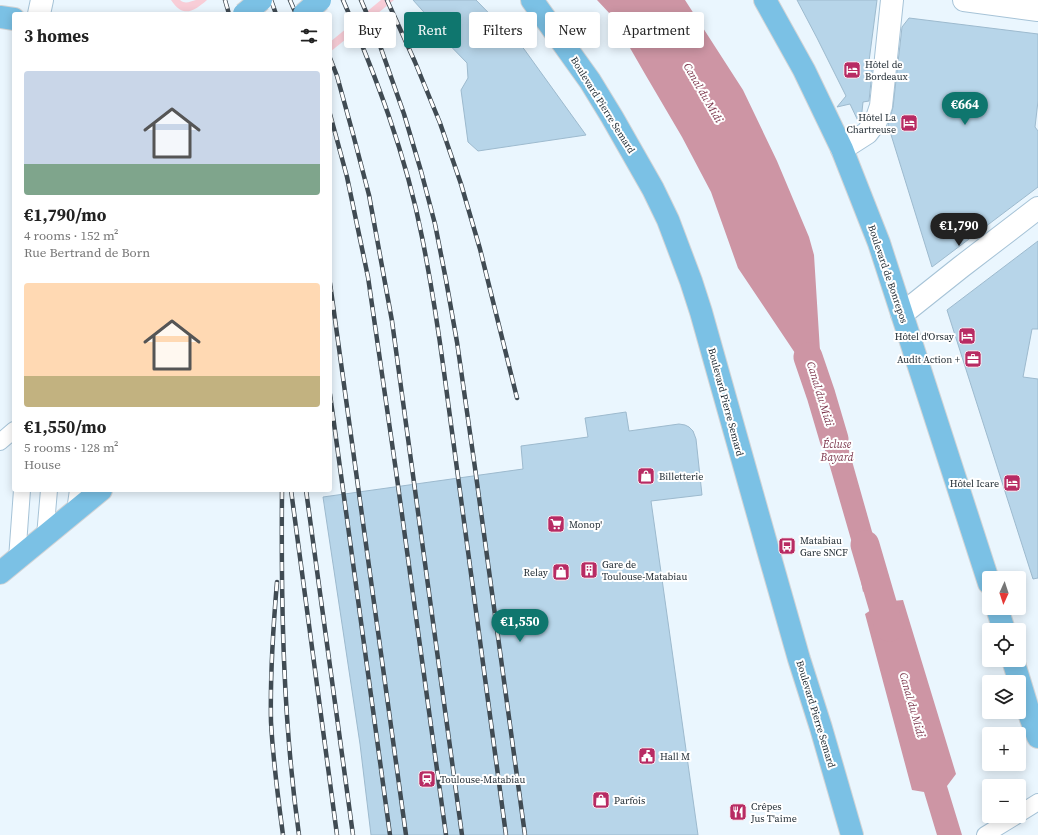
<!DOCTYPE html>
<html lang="en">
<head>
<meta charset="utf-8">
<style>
  :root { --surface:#fff; --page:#f6f6f6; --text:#222; --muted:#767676; --accent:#0f766e }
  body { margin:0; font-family:"Source Serif 4",serif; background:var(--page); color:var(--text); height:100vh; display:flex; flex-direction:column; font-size:15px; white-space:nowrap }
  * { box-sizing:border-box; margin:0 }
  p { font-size:13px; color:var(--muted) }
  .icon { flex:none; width:22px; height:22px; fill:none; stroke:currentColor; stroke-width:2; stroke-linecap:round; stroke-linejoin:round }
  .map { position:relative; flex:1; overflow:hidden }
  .sheet { position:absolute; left:12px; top:12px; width:320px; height:480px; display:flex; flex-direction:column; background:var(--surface); border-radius:4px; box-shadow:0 2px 10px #0003 }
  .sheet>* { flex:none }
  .banner { position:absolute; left:344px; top:12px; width:380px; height:36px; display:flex; gap:8px }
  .needle { width:26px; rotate:183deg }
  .controls { position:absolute; left:982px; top:571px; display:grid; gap:8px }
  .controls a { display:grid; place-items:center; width:44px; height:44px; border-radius:4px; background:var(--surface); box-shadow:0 2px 10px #0003; font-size:20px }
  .price { position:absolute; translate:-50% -34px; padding:0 9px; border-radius:14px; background:var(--accent); color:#fff; font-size:13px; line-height:26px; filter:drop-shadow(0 1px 2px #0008) }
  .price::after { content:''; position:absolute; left:50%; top:24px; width:12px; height:9px; margin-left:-6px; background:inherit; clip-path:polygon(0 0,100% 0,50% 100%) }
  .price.current { background:#222; color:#fff }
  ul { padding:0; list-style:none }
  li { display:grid; align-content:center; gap:8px; height:212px; padding:0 12px }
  li span { display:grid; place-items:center; height:124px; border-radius:4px; color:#555 }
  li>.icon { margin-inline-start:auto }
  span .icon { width:72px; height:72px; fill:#fffc; stroke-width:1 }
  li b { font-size:17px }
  h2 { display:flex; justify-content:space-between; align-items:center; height:48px; padding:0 12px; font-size:17px }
  .pill { padding:0 14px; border-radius:4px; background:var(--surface); box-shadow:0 2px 10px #0003; font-size:14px; line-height:36px }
  .pill.current { background:var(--accent); color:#fff }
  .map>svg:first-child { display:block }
  .green { fill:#f8cdd7 }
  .water { fill:#cd95a4 }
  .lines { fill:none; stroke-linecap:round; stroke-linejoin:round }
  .canal { stroke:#cd95a4; stroke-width:29 }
  .building { fill:#b7d5e9; stroke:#9dbace }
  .service-casing { stroke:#a6c3d7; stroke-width:18 }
  .minor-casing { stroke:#a6c3d7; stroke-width:24 }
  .primary-casing { stroke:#d2d4d6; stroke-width:24 }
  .service { stroke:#fff; stroke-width:16 }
  .minor { stroke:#fff; stroke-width:22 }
  .primary { stroke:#7bc1e5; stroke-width:22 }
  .rail-casing { stroke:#404b53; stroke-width:4.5 }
  .rail { stroke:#fff; stroke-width:3; stroke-dasharray:9; stroke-linecap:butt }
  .primary-bridge-casing { stroke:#d2d4d6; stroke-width:24; stroke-linecap:butt }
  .primary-bridge { stroke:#7bc1e5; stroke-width:22 }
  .labels { text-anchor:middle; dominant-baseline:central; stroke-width:4; stroke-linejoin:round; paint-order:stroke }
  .poi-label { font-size:10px; fill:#1d2830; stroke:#fff; text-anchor:start }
  .street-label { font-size:10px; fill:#1d2830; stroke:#fff }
  .water-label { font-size:11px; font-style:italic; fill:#7d374d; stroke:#fff }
</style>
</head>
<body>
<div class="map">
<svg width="1038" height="835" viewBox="0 0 1038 835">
  <rect width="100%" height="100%" fill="#eaf6fe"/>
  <!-- green -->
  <g class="green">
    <path d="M171,0H180C186,5 190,1 196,0C200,0 204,0 207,0C193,12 183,18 171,0Z"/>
    <polygon points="381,0 394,0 330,52 330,42"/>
  </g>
  <!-- water -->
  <g class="water">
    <polygon points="597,0 685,0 743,90 777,161 809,237 814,255 820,351 834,395 821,395 810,402 795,353 738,268 711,192 682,137 645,74 611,15"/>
    <polygon points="822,400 835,401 884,574 888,574 890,584 875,582 863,592 861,581 863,581 813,408"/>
    <polygon points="877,589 889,590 892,601 903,600 956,774 947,786 962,835 937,835 924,792 912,790 865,614 871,610 866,595"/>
  </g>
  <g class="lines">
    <!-- canal -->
    <g class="canal">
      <polyline points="808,357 821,395 834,439"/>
      <polyline points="865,545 889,627"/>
    </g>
  </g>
  <!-- building -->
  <g class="building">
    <polygon points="413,0 476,0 524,49 586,135 478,151 468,142 461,90 468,78 467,63 436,31 439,29"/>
    <polygon points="797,0 877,0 868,69 873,62 869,101 863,102 861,121 859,123 850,104 837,107 846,96 817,38"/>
    <polygon points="909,18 1038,34 1038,101 1035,127 1038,131 1038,187 932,267 888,125 893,107 902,27"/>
    <polygon points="1038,241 1038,329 1032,329 1023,377 1038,379 1038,578 1033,579 947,310"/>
    <polygon points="626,412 629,431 679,424 685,425 689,427 693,431 696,439 702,495 651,501 698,835 371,835 360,744 323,497 523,469 521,446 588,437 585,418"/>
  </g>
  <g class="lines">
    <defs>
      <g id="service">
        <polyline points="0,442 14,430"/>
        <polyline points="75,511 78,490"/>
        <polyline points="45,536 49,490"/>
        <polyline points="17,559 22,490"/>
        <polyline points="1019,814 1038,802"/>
        <polyline points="985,835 1016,816"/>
      </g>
      <g id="minor">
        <polyline points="964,0 1038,10"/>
        <polyline points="39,14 42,0"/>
        <polyline points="842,149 867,133 876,121 881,106 892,0"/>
        <polyline points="902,314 961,267 1038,208"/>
      </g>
      <g id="primary">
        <polyline points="532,0 590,81 612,117 653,189 668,220 691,281 701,312 768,550 799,659 821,728 852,835"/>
        <polyline points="765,0 804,70 842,149 879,243 989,583"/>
        <polyline points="0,17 14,19"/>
        <polyline points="0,573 101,490"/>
        <polyline points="997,608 1004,630"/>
        <polyline points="1013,660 1031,719 1038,737"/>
      </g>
    </defs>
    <!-- service casing -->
    <use href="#service" class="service-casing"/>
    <!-- minor casing -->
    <use href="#minor" class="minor-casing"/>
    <!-- primary casing -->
    <use href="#primary" class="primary-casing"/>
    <!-- service -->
    <use href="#service" class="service"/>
    <!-- minor -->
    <use href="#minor" class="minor"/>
    <!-- primary -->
    <use href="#primary" class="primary"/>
    <defs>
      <g id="rail">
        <polyline points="225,0 229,14"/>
        <polyline points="249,0 254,14"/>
        <polyline points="271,0 276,14"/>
        <polyline points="290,0 296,14"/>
        <polyline points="308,0 314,14"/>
        <path d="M343,0C376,76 406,155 422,237C431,282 438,327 444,372L506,835"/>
        <polyline points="361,0 378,40 404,114 421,171 435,224 446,280 457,342 475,468 525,835"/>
        <polyline points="387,0 415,62 440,123 461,184 480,249 517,398"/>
        <polyline points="330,58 337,76 353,134 369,195 392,321 462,835"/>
        <polyline points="330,114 347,177 368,277 396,471 446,835"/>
        <polyline points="330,283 406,835"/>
        <polyline points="330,394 390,835"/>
        <path d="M282,490C281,605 283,721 299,835"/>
        <polyline points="291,490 337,835"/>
        <polyline points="306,490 353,835"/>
        <path d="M277,582C273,629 270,675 271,722C273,760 278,798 283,835"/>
      </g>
    </defs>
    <!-- rail casing -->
    <use href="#rail" class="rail-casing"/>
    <!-- rail -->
    <use href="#rail" class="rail"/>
    <defs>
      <g id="primary-bridge">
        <polyline points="244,14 261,0"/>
        <polyline points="304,14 320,0"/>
      </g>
    </defs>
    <!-- primary-bridge casing -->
    <use href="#primary-bridge" class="primary-bridge-casing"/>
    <!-- primary-bridge -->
    <use href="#primary-bridge" class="primary-bridge"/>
  </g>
  <!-- icons -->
  <defs>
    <symbol id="hotel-square" viewBox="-11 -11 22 22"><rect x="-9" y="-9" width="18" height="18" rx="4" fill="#b82b63" stroke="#fff"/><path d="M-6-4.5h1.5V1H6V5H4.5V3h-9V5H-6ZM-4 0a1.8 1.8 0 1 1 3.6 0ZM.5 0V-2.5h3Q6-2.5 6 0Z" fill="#fff"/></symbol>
    <symbol id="office-square" viewBox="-11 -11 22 22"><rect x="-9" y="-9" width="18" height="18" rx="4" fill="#b82b63" stroke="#fff"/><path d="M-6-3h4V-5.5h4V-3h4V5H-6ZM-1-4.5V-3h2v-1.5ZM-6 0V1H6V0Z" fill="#fff"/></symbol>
    <symbol id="shop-square" viewBox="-11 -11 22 22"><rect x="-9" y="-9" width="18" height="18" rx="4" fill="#b82b63" stroke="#fff"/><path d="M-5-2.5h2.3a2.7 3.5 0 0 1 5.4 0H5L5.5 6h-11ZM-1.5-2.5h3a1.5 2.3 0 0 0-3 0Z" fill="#fff"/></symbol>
    <symbol id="supermarket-square" viewBox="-11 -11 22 22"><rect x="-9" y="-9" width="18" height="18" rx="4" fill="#b82b63" stroke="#fff"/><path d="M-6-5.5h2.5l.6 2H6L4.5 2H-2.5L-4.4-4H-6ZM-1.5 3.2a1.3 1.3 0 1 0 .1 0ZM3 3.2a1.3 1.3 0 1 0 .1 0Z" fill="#fff"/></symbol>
    <symbol id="bus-square" viewBox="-11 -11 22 22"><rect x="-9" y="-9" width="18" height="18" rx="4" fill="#b82b63" stroke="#fff"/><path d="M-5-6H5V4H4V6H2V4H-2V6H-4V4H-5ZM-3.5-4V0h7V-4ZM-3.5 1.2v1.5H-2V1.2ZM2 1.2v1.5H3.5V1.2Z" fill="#fff"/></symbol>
    <symbol id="building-square" viewBox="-11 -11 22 22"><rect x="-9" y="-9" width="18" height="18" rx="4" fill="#b82b63" stroke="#fff"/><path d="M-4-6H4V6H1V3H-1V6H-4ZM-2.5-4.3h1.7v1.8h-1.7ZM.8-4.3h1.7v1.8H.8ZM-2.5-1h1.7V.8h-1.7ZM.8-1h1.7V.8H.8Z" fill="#fff"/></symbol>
    <symbol id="civic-square" viewBox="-11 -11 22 22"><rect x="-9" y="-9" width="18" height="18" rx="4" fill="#b82b63" stroke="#fff"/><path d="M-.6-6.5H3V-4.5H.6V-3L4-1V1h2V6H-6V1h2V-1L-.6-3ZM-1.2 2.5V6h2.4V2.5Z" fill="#fff"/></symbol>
    <symbol id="station-square" viewBox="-11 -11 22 22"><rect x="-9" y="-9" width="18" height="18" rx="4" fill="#b82b63" stroke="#fff"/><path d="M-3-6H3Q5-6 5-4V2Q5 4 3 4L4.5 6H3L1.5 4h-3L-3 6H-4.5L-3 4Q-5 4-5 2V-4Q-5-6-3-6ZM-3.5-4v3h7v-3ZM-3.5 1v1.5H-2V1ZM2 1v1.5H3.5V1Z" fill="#fff"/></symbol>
    <symbol id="restaurant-square" viewBox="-11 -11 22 22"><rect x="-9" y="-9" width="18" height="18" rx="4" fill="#b82b63" stroke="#fff"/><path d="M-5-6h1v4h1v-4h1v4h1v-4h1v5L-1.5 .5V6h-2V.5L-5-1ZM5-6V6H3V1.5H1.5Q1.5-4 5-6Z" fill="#fff"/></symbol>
  </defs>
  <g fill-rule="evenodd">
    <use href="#hotel-square" x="842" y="60" width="20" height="20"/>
    <use href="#hotel-square" x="899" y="113" width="20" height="20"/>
    <use href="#hotel-square" x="957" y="326" width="20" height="20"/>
    <use href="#office-square" x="963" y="349" width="20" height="20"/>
    <use href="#shop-square" x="636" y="466" width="20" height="20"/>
    <use href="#hotel-square" x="1002" y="473" width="20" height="20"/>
    <use href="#supermarket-square" x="546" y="514" width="20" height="20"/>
    <use href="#bus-square" x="777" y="536" width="20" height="20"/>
    <use href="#building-square" x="579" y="560" width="20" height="20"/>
    <use href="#shop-square" x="551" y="562" width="20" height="20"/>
    <use href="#civic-square" x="637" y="746" width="20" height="20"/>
    <use href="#station-square" x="417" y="769" width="20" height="20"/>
    <use href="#shop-square" x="591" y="790" width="20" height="20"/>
    <use href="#restaurant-square" x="728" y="802" width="20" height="20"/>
  </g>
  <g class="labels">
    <!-- poi labels -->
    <g class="poi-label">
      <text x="865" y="64">Hôtel de<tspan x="865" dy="12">Bordeaux</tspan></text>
      <text x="896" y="117" text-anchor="end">Hôtel La<tspan x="896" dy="12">Chartreuse</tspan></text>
      <text x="954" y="336" text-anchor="end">Hôtel d'Orsay</text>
      <text x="960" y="359" text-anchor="end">Audit Action +</text>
      <text x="659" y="476">Billetterie</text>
      <text x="999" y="483" text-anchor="end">Hôtel Icare</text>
      <text x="569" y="524">Monop'</text>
      <text x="800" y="540">Matabiau<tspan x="800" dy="12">Gare SNCF</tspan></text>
      <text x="602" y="564">Gare de<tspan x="602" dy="12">Toulouse-Matabiau</tspan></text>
      <text x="548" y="572" text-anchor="end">Relay</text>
      <text x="660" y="756">Hall M</text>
      <text x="440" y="779">Toulouse-Matabiau</text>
      <text x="614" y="800">Parfois</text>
      <text x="751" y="806">Crêpes<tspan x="751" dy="12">Jus T'aime</tspan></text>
    </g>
    <!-- street labels -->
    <g class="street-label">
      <text transform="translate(603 105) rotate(58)">Boulevard Pierre Semard</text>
      <text transform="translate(888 274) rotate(71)">Boulevard de Bonrepos</text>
      <text transform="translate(726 402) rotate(75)">Boulevard Pierre Semard</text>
      <text transform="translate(816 714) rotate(73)">Boulevard Pierre Semard</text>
    </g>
    <!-- water labels -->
    <g class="water-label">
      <text transform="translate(703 93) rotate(60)">Canal du Midi</text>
      <text transform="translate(820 394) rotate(73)">Canal du Midi</text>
      <text x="837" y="444">Écluse<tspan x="837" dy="13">Bayard</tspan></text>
      <text transform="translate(912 705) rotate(74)">Canal du Midi</text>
    </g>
  </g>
</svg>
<div class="controls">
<a><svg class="needle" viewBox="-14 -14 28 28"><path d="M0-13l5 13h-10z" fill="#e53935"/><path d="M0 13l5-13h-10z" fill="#767676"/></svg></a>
<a><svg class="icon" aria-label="locate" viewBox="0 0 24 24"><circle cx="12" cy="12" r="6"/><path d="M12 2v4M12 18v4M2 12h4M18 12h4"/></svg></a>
<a><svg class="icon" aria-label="layers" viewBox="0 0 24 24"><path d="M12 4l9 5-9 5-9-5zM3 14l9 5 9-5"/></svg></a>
<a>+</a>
<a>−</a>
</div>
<b class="price" style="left:965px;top:126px">€664</b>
<b class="price current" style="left:959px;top:247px">€1,790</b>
<b class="price" style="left:520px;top:643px">€1,550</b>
<div class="banner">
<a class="pill">Buy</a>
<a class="pill current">Rent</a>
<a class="pill">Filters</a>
<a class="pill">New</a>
<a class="pill">Apartment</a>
</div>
<section class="sheet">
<h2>3 homes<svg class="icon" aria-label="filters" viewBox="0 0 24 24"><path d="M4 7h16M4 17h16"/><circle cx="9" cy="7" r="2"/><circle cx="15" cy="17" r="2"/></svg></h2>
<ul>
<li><span style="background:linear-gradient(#c9d6e8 75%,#7fa58c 0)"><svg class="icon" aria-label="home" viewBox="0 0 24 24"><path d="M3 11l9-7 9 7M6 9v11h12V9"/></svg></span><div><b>€1,790/mo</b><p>4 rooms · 152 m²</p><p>Rue Bertrand de Born</p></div></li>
<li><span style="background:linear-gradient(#ffd9b3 75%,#c2b280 0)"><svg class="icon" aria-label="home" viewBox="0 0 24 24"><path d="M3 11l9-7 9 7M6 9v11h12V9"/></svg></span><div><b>€1,550/mo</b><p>5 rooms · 128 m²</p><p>House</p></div></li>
</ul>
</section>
</div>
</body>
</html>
